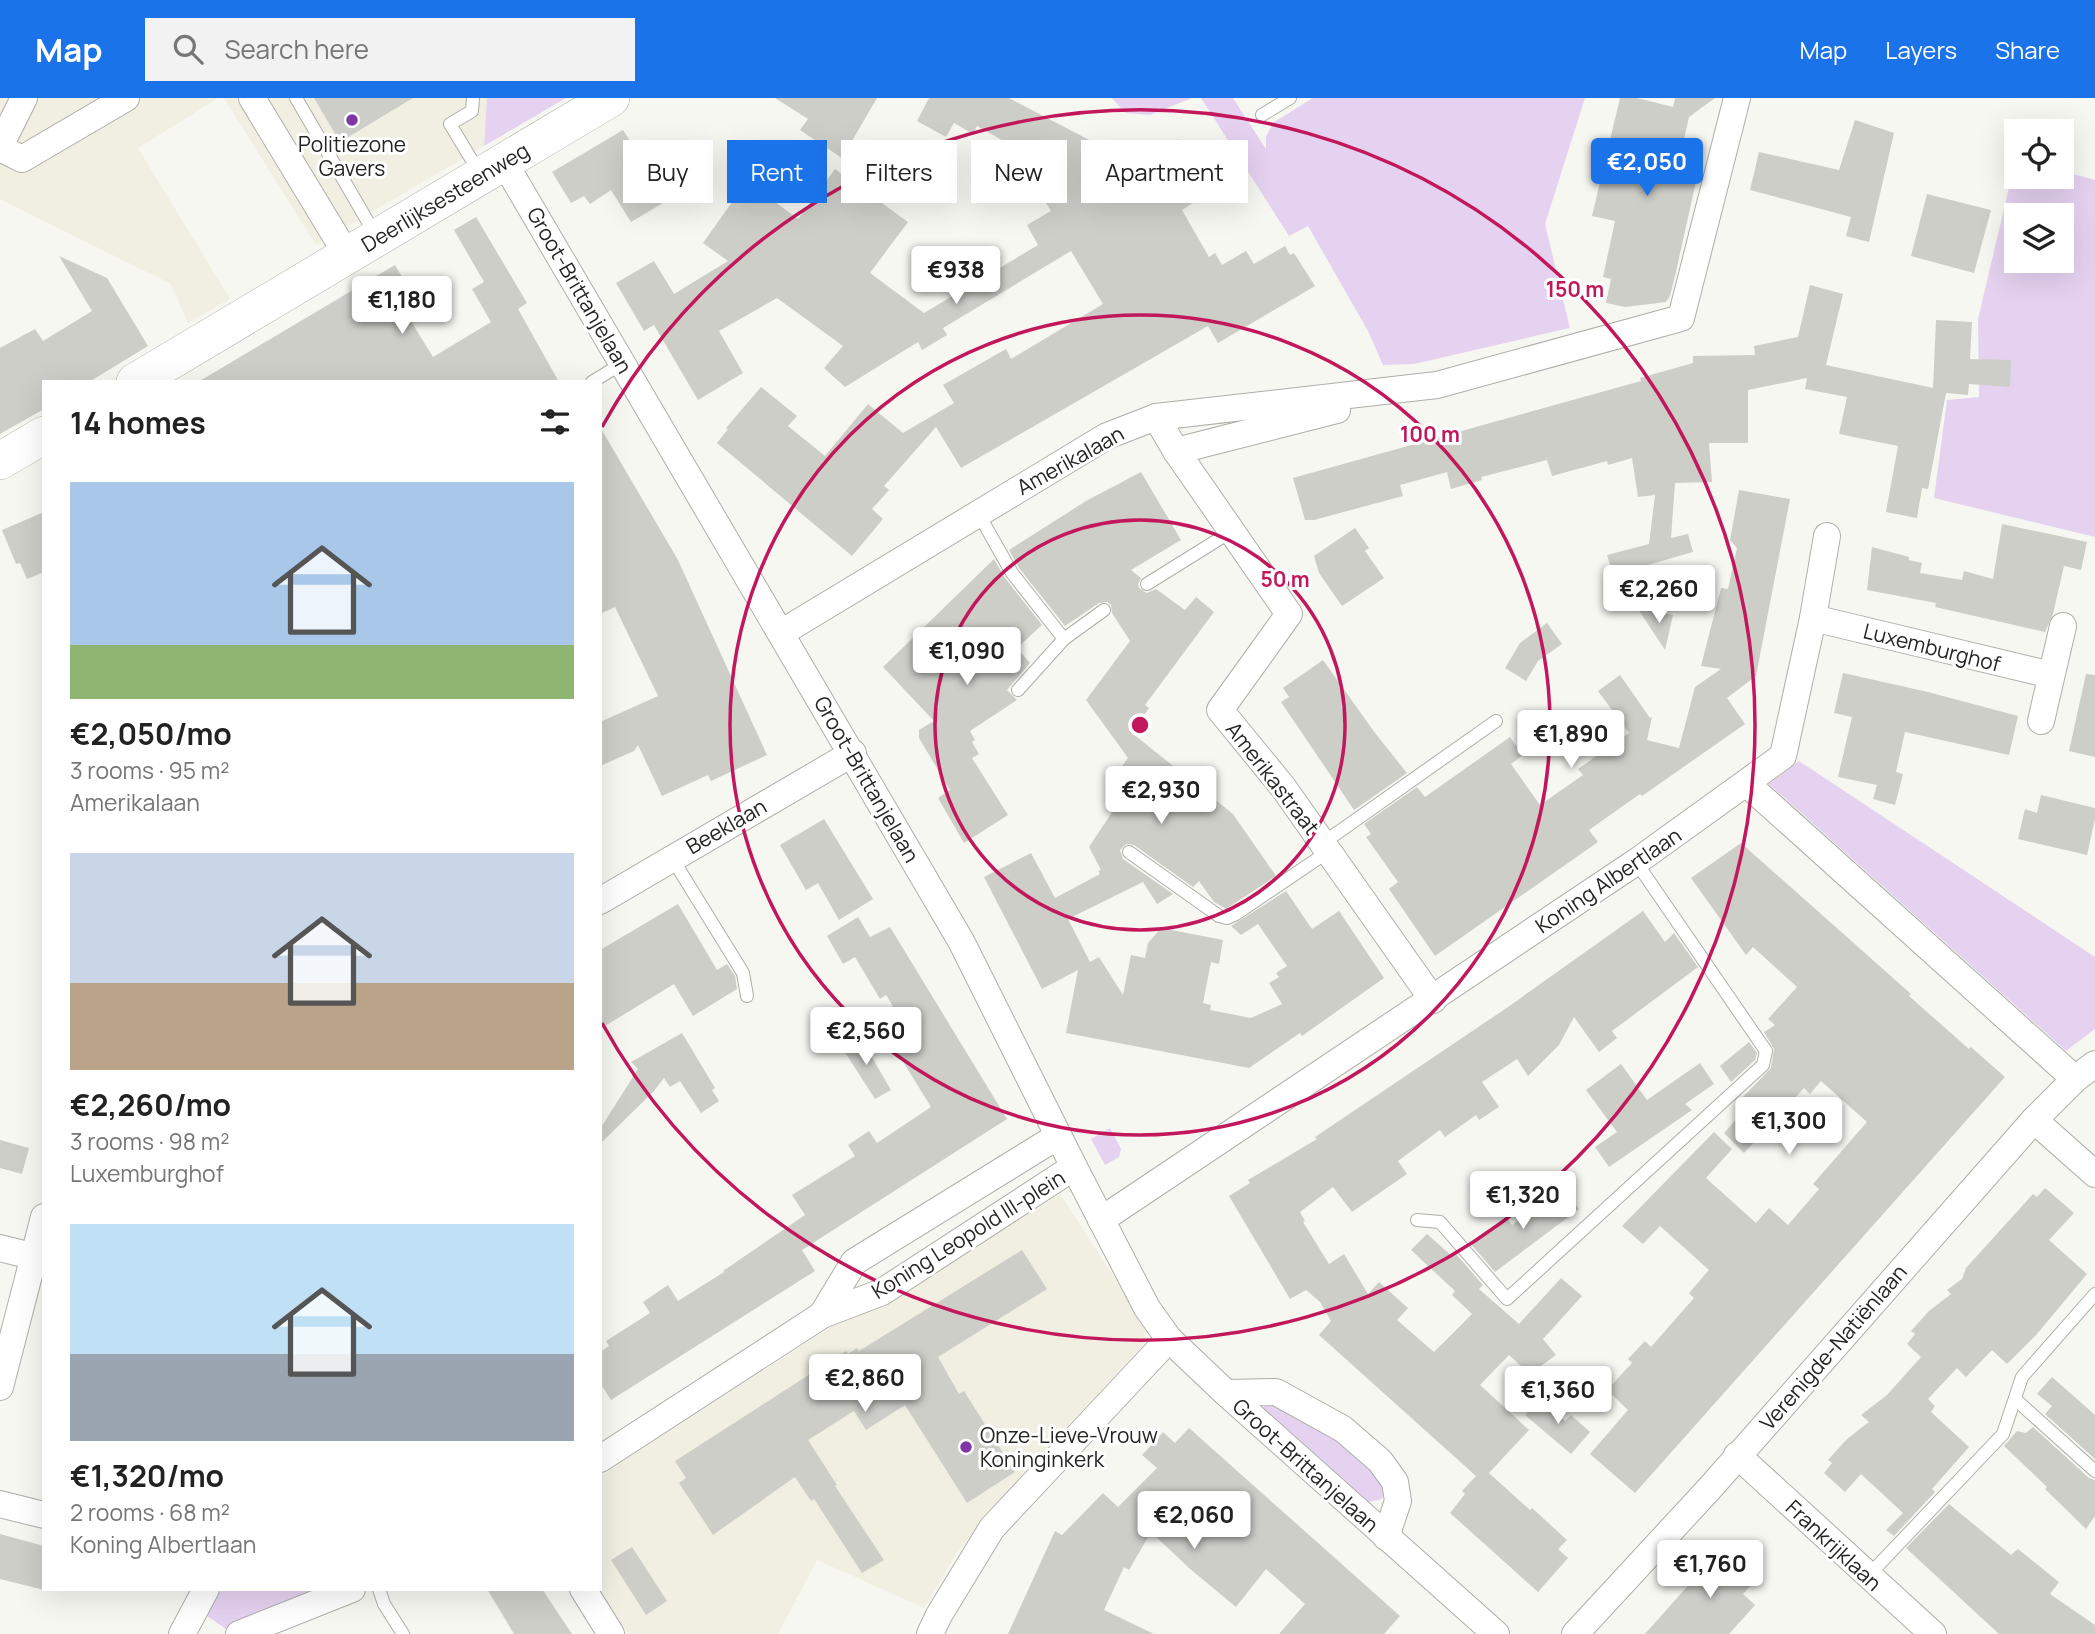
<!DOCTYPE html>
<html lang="en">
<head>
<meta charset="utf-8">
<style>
  :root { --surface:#fff; --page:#f2f2f2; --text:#222; --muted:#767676; --accent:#1a73e8 }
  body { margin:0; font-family:Manrope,sans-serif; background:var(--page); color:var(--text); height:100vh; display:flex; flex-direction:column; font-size:26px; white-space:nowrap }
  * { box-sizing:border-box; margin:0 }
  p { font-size:23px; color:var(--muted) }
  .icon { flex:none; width:38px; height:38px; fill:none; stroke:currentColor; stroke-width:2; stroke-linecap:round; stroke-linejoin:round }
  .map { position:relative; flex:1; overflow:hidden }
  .details { position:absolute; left:42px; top:282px; width:560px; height:1211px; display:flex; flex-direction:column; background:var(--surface); border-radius:0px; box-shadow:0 7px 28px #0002 }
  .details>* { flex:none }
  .guide { position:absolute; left:623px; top:42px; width:665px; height:63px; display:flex; gap:14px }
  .tools { position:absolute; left:2004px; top:21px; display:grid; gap:14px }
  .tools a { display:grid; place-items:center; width:70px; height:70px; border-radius:0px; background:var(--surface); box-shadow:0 7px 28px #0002; font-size:35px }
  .price { position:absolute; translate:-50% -60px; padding:0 16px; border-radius:7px; background:#fff; color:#222; font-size:23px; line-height:46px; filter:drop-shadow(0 2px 4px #0008) }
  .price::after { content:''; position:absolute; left:50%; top:42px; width:21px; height:16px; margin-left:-10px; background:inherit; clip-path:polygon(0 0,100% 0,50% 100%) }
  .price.selected { background:var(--accent); color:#fff }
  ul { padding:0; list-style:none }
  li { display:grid; align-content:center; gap:14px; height:371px; padding:0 28px }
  li span { display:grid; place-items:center; height:217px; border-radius:0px; color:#555 }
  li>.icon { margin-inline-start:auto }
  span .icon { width:126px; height:126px; fill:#fffc; stroke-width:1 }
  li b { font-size:30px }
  h2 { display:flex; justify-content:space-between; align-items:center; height:84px; padding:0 28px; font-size:30px }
  .tag { padding:0 24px; border-radius:0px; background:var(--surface); box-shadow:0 7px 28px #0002; font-size:24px; line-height:63px }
  .tag.selected { background:var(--accent); color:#fff }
  header { display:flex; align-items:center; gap:42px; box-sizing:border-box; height:98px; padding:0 35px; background:var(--accent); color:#fff }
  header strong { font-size:33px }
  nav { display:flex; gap:38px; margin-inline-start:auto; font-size:24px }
  .search { width:490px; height:63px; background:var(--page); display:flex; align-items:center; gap:18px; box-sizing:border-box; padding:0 24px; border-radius:0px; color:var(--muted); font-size:26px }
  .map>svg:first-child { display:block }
  .built { fill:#f0efe2 }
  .green { fill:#e5d2f1; fill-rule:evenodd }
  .building { fill:#cecec9 }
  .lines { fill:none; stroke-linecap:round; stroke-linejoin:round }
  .lane-casing { stroke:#aeaea9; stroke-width:14 }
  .street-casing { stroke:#aeaea9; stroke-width:28 }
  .secondary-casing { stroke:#aeaea9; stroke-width:38 }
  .lane { stroke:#fff; stroke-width:12 }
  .street { stroke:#fff; stroke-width:26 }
  .secondary { stroke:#fff; stroke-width:37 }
  .ring { fill:none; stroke:#c2185b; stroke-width:3.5 }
  .poi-dot { fill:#8136a7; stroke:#fff; stroke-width:2.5 }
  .labels { text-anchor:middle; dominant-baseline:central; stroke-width:6; stroke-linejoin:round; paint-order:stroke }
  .poi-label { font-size:21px; fill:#242422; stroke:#fff }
  .street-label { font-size:21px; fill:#242422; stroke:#fff }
  .centre { fill:#c2185b; stroke:#fff; stroke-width:3.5 }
  .ring-label { font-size:21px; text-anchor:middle; font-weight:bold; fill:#c2185b; stroke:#fff; stroke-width:6; stroke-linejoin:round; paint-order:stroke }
</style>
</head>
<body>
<header>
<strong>Map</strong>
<div class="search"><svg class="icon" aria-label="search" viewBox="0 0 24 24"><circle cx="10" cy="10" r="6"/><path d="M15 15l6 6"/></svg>Search here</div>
<nav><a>Map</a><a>Layers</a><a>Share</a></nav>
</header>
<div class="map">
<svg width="2095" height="1536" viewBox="0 0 2095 1536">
  <rect width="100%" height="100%" fill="#f7f7f2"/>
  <!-- built -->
  <g class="built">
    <polygon points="0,0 218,0 138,50 230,201 188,225 171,186 0,101"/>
    <polygon points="224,0 487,0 484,48 316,147"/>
    <polygon points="1060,1096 1145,1227 1144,1246 993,1408 957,1455 924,1510 817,1462 778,1536 628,1536 599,1491 600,1378 831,1229 878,1210"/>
  </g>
  <!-- green -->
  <g class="green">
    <polygon points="487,0 566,0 484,48"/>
    <polygon points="1112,0 1192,0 1150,17 1125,15"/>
    <polygon points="1201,0 1233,0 1266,51 1266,38 1274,24 1313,0 1585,0 1545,126 1570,230 1414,266 1383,267 1368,233 1308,128 1289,138"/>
    <path d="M2016,60V79H2062V73L2095,82V439L1934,400L1947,302L1979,299L1978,221ZM2016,117H2062V163H2016Z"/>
    <polygon points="1799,663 2095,859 2095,931 2066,953 1769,686"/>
    <polygon points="1110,1030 1121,1051 1119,1059 1105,1067 1091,1041"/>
    <polygon points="1267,1303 1326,1333 1384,1383 1385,1398 1379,1402 1368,1404 1263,1311"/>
    <polygon points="220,1491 332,1491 226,1531 207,1518 207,1512"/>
  </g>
  <!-- building -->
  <g class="building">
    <polygon points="314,0 413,0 340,44"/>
    <polygon points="775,0 877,0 842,60 800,32 808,21"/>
    <polygon points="929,0 1009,0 1116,56 1123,43 1141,53 1146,60 1178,41 1210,94 1182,112 1209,159 1215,155 1222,167 1246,153 1254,166 1285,148 1290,157 1294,155 1315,188 1218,245 1208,228 961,370 936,329 884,388 889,392 872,411 883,421 852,458 717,345 728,331 726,330 761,289 797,318 788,328 825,358 868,306 903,335 954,305 943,287 1006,251 1011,261 1103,206 1071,153 943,230 947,237 922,252 918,244 845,289 824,270 843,248 777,200 719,233 743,275 698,302 654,227 644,233 616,185 654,163 674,196 728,163 703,145 747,83 798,121 835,71 908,124 870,175 924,215 1038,147 1027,127 1051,113 1037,91 1062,76 977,28 973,36 954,25 946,39 917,23"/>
    <polygon points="1620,0 1637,0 1673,9 1675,0 1715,0 1689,19 1682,50 1689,52 1687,58 1701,61 1675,178 1670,198 1666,204 1625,209 1606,205 1611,181 1603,179 1615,123 1592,118"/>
    <polygon points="1855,22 1894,35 1869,144 1846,138 1851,119 1750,92 1759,54 1839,72"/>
    <polygon points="623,32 668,102 631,124 611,92 590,106 584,98 571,105 552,74"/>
    <polygon points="1927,96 1991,112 1974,175 1911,158"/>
    <polygon points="476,119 527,205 518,211 559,284 198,284 395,167 414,199 401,207 433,259 491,224 472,191 484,184 454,132"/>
    <polygon points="59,158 107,180 148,248 89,284 44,284 44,311 0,336 0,250 35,231 43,243 92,213"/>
    <polygon points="1810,187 1843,196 1826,267 1933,290 1936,222 1972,224 1970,261 2011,262 2010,289 1969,286 1968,297 1946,295 1928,391 1922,390 1917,420 1886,414 1898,348 1839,336 1847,299 1805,291 1807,280 1748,292 1748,345 1709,345 1712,384 1675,385 1671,440 1688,436 1693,454 1613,477 1607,457 1649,446 1655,397 1638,399 1632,360 1608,367 1607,363 1552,378 1547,362 1481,379 1482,382 1451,391 1447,374 1400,387 1403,398 1314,422 1305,422 1293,380 1641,283 1640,280 1693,265 1693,258 1755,257 1754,248 1798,239"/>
    <polygon points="600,329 678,462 767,657 711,683 708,677 662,698 638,647 634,653 600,668 600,624 658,598 615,509 600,516"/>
    <polygon points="1141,374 1181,442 1131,472 1141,480 1138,486 1139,490 1147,495 1156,491 1185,512 1196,499 1214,514 1145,607 1149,610 1132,635 1233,716 1276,778 1226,811 1214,804 1199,783 1193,789 1134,747 1126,746 1120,752 1123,761 1173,796 1157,806 1143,784 1068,821 1090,864 1099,859 1123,897 1131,857 1145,860 1148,845 1161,830 1223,842 1219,866 1211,864 1203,905 1211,907 1210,912 1251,920 1282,906 1269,885 1279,879 1276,875 1287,868 1258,826 1241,837 1231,828 1286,793 1312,831 1339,813 1384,880 1302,938 1300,935 1249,970 1066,935 1078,872 1042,891 984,779 1031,755 1055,800 1100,776 1098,773 1101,772 1089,749 1126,693 1112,682 1128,660 1086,602 1130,543 1112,515 1111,507 1107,504 1099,505 1065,528 1019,470 1009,452 1086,403"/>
    <polygon points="1739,392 1790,401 1756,578 1727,600 1745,626 1642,698 1640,696 1589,732 1598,744 1435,858 1389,791 1398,784 1366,739 1371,736 1364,726 1417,689 1425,699 1510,639 1523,657 1511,666 1540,707 1583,677 1578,671 1629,635 1598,593 1620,577 1650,620 1652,619 1647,642 1679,650 1695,589 1721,571 1701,568 1721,490 1728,491 1737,450 1730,442"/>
    <polygon points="44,414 44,474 27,481 20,465 16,466 2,432"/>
    <polygon points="2002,426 2087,444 2081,472 2064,468 2053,516 2045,534 1935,509 1936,505 1867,492 1872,449 1909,459 1909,462 1922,465 1920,475 1962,482 1964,473 1993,481"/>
    <polygon points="1355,430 1369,450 1365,453 1384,480 1342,508 1319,475 1314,458"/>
    <polygon points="994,461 1005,480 1042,527 1017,550 1030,565 1007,592 1017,602 970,633 975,642 972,644 979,656 972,660 1008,717 964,745 938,700 950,692 919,640 919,632 934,623 883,569"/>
    <polygon points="1638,511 1673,517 1665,552"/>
    <polygon points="1547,525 1562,546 1538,563 1526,583 1505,570 1520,545"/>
    <polygon points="1323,562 1375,635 1407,675 1354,712 1281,604 1289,599 1283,590"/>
    <polygon points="1843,575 1928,594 2018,618 2009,657 1905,634 1896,674 1903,676 1895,707 1873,701 1877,687 1838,679 1852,619 1834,615"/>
    <polygon points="2086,576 2095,577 2095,659 2069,653"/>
    <polygon points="2041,697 2095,710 2095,721 2087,757 2018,741 2025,711 2037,715"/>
    <polygon points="824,721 873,801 839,822 818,785 806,792 780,747"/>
    <polygon points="1741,745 1911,896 1909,898 1969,951 1971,949 2005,979 1635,1395 1590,1356 1628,1312 1607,1292 1632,1265 1628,1261 1645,1243 1651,1249 1694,1200 1689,1195 1709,1172 1660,1128 1643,1146 1622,1128 1714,1034 1732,1051 1706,1080 1756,1125 1769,1110 1788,1127 1819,1091 1813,1086 1867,1024 1821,983 1810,996 1804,990 1744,1055 1724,1035 1748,1008 1742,1000 1771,970 1774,951 1764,934 1775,927 1768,921 1797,889 1753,849 1746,857 1691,780"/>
    <polygon points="678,806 717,872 727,866 735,878 737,891 693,918 674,886 600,931 600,852"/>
    <polygon points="1643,813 1665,844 1674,835 1698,869 1612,933 1617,940 1599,954 1574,919 1559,947 1528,978 1517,961 1482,984 1499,1009 1479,1022 1476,1017 1445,1039 1440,1032 1398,1063 1407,1076 1352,1114 1333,1089 1300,1114 1305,1123 1303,1124 1329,1166 1344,1156 1368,1196 1379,1184 1408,1210 1397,1222 1434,1254 1472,1216 1452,1197 1455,1193 1411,1152 1427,1136 1453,1159 1456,1156 1483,1187 1479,1191 1519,1226 1561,1180 1582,1198 1543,1241 1556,1257 1530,1276 1509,1257 1480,1287 1529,1332 1489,1375 1530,1412 1532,1410 1567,1442 1558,1451 1568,1460 1538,1494 1450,1415 1465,1396 1462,1393 1476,1378 1319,1237 1331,1223 1320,1204 1306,1192 1290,1201 1229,1098 1250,1085 1248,1082 1317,1041 1315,1039 1508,909"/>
    <polygon points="858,819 870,839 890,829 1007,1021 802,1152 815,1173 611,1302 600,1285 600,1254 609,1248 606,1243 650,1215 643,1204 668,1187 678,1203 724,1174 723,1173 805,1117 792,1097 855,1058 848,1047 869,1033 877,1045 931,1009 897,954 914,943 886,897 880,901 855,859 843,866 827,838"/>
    <polygon points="682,935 715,990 712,992 719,1003 701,1015 680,983 670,989 664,980 653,994 603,1043 600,1041 600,1031 638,971 631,964"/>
    <polygon points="859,937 891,992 875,1001 841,948"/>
    <polygon points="1749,944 1757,955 1755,962 1731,984 1720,968"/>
    <polygon points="1700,965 1714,986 1685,1006 1692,1012 1609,1069 1595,1049 1617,1034 1586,992 1621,966 1647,1002"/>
    <polygon points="0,1042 29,1050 22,1076 0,1070"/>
    <polygon points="1563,1090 1579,1111 1495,1174 1470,1145 1506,1119 1512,1127"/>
    <polygon points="2045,1090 2074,1115 2049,1142 2087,1176 2037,1236 2007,1266 1992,1252 1966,1279 1957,1270 1928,1301 1935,1308 1931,1314 1969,1349 1932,1391 1935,1394 1894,1438 1886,1432 1903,1415 1861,1376 1845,1394 1824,1375 1832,1365 1828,1362 1847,1341 1869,1324 1861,1317 1887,1297 1921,1259 1907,1246 1915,1236 1911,1233 1929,1213 1951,1196 1947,1192 1962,1181 1966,1170 2033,1096 2037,1099"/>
    <polygon points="1022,1152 1047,1191 938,1259 959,1296 964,1293 1015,1374 967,1405 905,1307 866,1332 854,1313 808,1342 837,1387 835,1388 884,1462 862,1475 814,1401 811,1403 795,1379 713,1437 679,1385 686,1380 675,1363 846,1253 848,1256 857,1250 859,1253"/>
    <polygon points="2052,1279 2095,1317 2095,1361 2045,1316 2052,1308 2037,1296"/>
    <polygon points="1539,1301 1565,1323 1571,1317 1590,1334 1571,1356 1525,1317"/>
    <polygon points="2033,1329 2089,1380 2095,1382 2095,1418 2086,1431 2045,1391 2047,1389 2004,1348 2017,1333 2026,1335"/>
    <polygon points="1189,1330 1400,1518 1384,1536 1279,1536 1305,1506 1266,1471 1236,1509 1189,1470 1151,1434 1129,1472 1124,1469 1104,1512 1154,1536 1008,1536 1055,1433 1062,1437 1103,1395 1118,1409 1157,1370 1142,1357 1163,1334 1175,1345"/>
    <polygon points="1949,1406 2011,1457 2018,1451 2059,1484 2050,1496 2095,1527 2095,1536 1999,1536 1906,1450"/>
    <polygon points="0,1436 44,1448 44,1492 0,1481"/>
    <polygon points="632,1449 667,1503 646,1517 611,1462"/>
    <polygon points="1736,1450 1753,1465 1743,1476 1753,1485 1743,1496 1755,1507 1729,1536 1645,1536 1717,1455 1725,1462"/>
    <polygon points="487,1491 542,1491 572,1536 514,1536"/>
  </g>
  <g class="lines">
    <defs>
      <g id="lane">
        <polyline points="296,0 375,136"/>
        <polyline points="473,0 472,13 450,26 479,74"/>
        <polyline points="1262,17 1290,0"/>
        <polyline points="592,284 623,265"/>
        <polyline points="978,415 1012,475 1064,541"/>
        <polyline points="1147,486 1232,433"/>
        <polyline points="1018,592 1064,541 1104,512"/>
        <polyline points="1323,745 1496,623"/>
        <polyline points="1129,754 1219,818 1227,820 1236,816 1329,753"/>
        <polyline points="672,760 743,875 747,898"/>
        <polyline points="1417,1122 1440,1124 1507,1201 1763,967 1766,953 1636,764"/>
        <polyline points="2015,1301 2095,1373"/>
        <polyline points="1868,1478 2003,1336 2022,1279 2095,1196"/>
        <polyline points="379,1491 384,1506 403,1536"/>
      </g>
      <g id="street">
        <polyline points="252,0 347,157"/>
        <polyline points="0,48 24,0"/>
        <polyline points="0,50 22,61 126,0"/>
        <polyline points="504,64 961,843 1074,1069 1147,1210 1169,1241 1226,1295 1496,1536"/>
        <polyline points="1156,319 1176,353 1289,516 1220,612 1283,689 1433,902"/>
        <polyline points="1176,353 1337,312"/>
        <polyline points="1813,520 2051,577"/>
        <polyline points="781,535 1107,338 1156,319 1437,287 1681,220 1737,0"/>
        <polyline points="2041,623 2063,528"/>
        <polyline points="1747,686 2075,981"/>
        <polyline points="600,803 853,655"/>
        <polyline points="2034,1022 2095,1076"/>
        <polyline points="1101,1122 1636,764 1783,658 1813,520 1827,438"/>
        <polyline points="0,1150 44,1161"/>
        <polyline points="822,1217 854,1164 1058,1038"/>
        <polyline points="0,1289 44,1119"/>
        <polyline points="1226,1295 1276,1294 1343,1331 1380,1363 1395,1384 1398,1403 1386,1439"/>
        <polyline points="1737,1357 1933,1536"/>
        <polyline points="600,1361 822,1217 882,1194 1074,1069"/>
        <polyline points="0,1406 44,1417"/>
        <polyline points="583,1491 611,1536"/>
        <polyline points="182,1536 206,1491"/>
        <polyline points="239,1536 352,1491"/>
        <polyline points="930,1536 939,1517 992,1430 1169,1241"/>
        <polyline points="1575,1536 1710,1390 2034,1022 2075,981 2095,966"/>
      </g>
      <g id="secondary">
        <polyline points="135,284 611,0"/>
        <polyline points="0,363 44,337"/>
      </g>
    </defs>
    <!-- lane casing -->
    <use href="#lane" class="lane-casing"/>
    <!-- street casing -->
    <use href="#street" class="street-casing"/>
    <!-- secondary casing -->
    <use href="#secondary" class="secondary-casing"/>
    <!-- lane -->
    <use href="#lane" class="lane"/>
    <!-- street -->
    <use href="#street" class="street"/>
    <!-- secondary -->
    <use href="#secondary" class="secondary"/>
  </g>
  <!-- distance rings -->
  <g class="ring">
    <circle cx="1140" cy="627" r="205"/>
    <circle cx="1140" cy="627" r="410"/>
    <path d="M602 329A615 615 0 1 1 602 925"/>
  </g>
  <!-- markers -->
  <g class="poi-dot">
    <circle cx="352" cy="22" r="7"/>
    <circle cx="966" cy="1349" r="7"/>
  </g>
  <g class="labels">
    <!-- poi labels -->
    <g class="poi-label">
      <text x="352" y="46">Politiezone<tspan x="352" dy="24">Gavers</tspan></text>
      <text x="980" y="1337" text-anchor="start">Onze-Lieve-Vrouw<tspan x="980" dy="24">Koninginkerk</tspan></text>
    </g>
    <!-- street labels -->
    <g class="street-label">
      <text transform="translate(445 99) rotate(-31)">Deerlijksesteenweg</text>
      <text transform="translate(580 192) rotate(60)">Groot-Brittanjelaan</text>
      <text transform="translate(1070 362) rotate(-29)">Amerikalaan</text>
      <text transform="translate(1932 549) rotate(14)">Luxemburghof</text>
      <text transform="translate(1273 680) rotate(52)">Amerikastraat</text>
      <text transform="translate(867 681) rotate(60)">Groot-Brittanjelaan</text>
      <text transform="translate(726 728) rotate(-30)">Beeklaan</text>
      <text transform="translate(1608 782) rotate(-34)">Koning Albertlaan</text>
      <text transform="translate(968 1136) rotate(-32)">Koning Leopold III-plein</text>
      <text transform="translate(1833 1249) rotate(-49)">Verenigde-Natiënlaan</text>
      <text transform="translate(1306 1367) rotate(42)">Groot-Brittanjelaan</text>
      <text transform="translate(1834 1447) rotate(43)">Frankrijklaan</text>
    </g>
  </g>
  <circle cx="1140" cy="627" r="10" class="centre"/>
  <g class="ring-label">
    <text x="1575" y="199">150 m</text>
    <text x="1430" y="344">100 m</text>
    <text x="1285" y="489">50 m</text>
  </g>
</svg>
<div class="tools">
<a><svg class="icon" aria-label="locate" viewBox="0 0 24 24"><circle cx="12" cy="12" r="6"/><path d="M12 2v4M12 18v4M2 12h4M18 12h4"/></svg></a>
<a><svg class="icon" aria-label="layers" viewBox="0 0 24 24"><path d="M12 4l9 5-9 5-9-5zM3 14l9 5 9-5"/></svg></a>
</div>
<b class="price selected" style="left:1647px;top:100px">€2,050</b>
<b class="price" style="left:956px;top:208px">€938</b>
<b class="price" style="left:402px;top:238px">€1,180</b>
<b class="price" style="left:1659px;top:527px">€2,260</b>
<b class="price" style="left:967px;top:589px">€1,090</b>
<b class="price" style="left:1571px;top:672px">€1,890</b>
<b class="price" style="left:1161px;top:728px">€2,930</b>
<b class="price" style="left:866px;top:969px">€2,560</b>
<b class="price" style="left:1789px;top:1059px">€1,300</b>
<b class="price" style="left:1523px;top:1133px">€1,320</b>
<b class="price" style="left:865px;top:1316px">€2,860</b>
<b class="price" style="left:1558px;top:1328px">€1,360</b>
<b class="price" style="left:1194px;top:1453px">€2,060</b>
<b class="price" style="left:1710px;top:1502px">€1,760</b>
<div class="guide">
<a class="tag">Buy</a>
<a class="tag selected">Rent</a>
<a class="tag">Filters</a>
<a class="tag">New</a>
<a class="tag">Apartment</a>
</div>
<section class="details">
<h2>14 homes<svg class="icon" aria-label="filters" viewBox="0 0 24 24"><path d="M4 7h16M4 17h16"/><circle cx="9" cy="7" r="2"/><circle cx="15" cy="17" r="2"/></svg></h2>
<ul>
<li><span style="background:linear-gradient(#a9c7e8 75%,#8fb573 0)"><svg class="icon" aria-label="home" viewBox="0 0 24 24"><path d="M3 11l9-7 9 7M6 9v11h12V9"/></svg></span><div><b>€2,050/mo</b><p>3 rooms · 95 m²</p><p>Amerikalaan</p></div></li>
<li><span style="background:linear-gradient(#c9d6e8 60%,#b9a48a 0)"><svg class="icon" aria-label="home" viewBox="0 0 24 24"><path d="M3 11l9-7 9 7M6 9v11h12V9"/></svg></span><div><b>€2,260/mo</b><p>3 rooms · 98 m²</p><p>Luxemburghof</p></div></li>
<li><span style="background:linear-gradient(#bfe0f5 60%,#9aa5b1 0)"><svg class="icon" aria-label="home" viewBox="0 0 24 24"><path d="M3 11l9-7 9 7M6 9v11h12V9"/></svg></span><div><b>€1,320/mo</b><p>2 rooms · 68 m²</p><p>Koning Albertlaan</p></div></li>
</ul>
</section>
</div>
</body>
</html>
